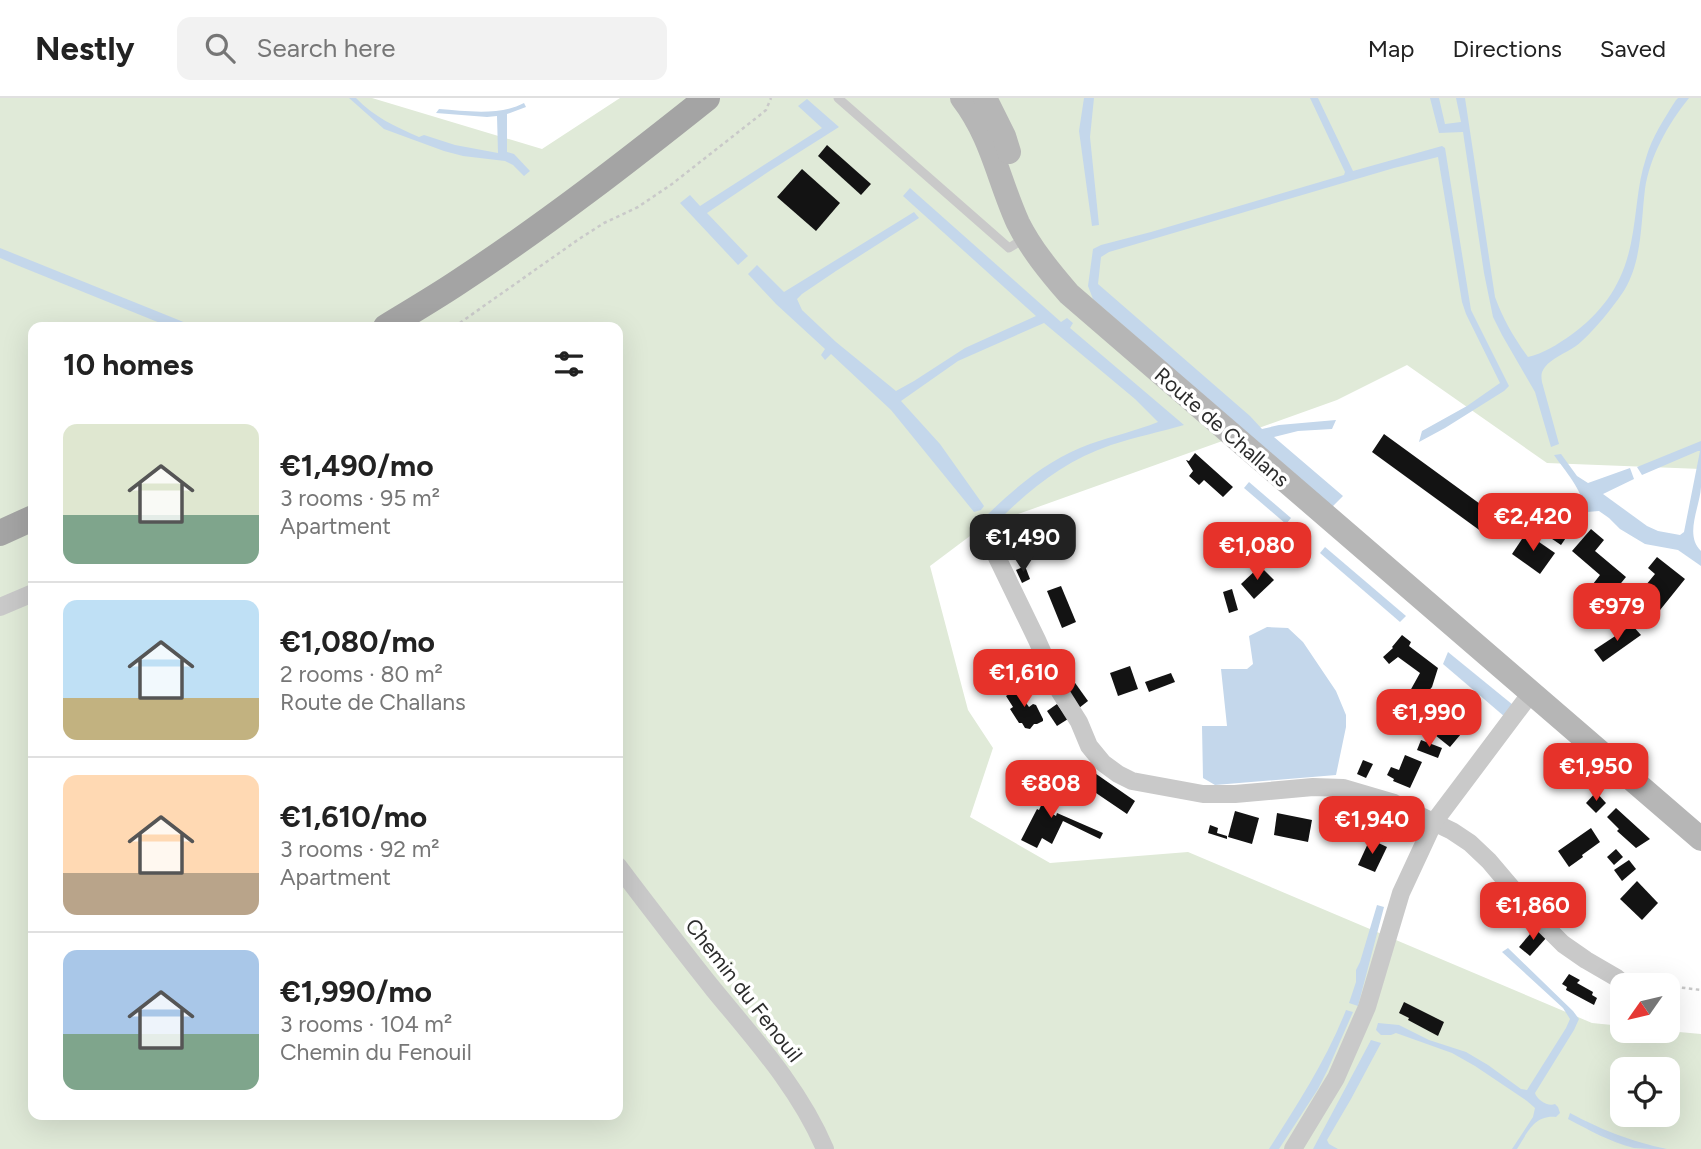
<!DOCTYPE html>
<html lang="en">
<head>
<meta charset="utf-8">
<style>
  :root { --surface:#fff; --page:#f2f2f2; --text:#222; --muted:#767676; --line:#e0e0e0; --accent:#e6322a }
  body { margin:0; font-family:Figtree,sans-serif; background:var(--page); color:var(--text); height:100vh; display:flex; flex-direction:column; font-size:26px; white-space:nowrap }
  * { box-sizing:border-box; margin:0 }
  p { font-size:23px; color:var(--muted) }
  .icon { flex:none; width:38px; height:38px; fill:none; stroke:currentColor; stroke-width:2; stroke-linecap:round; stroke-linejoin:round }
  .map { position:relative; flex:1; overflow:hidden }
  .drawer { position:absolute; left:28px; top:224px; width:595px; height:798px; display:flex; flex-direction:column; background:var(--surface); border-radius:14px; box-shadow:0 7px 28px #0002 }
  .drawer>* { flex:none }
  .needle { width:46px; rotate:236deg }
  .fabs { position:absolute; left:1610px; top:875px; display:grid; gap:14px }
  .fabs a { display:grid; place-items:center; width:70px; height:70px; border-radius:14px; background:var(--surface); box-shadow:0 7px 28px #0002; font-size:35px }
  .price { position:absolute; translate:-50% -60px; padding:0 16px; border-radius:14px; background:var(--accent); color:#fff; font-size:23px; line-height:46px; filter:drop-shadow(0 2px 4px #0008) }
  .price::after { content:''; position:absolute; left:50%; top:42px; width:21px; height:16px; margin-left:-10px; background:inherit; clip-path:polygon(0 0,100% 0,50% 100%) }
  .price.active { background:#222; color:#fff }
  ul { padding:0; list-style:none }
  li { display:flex; align-items:center; gap:21px; height:175px; padding:0 35px }
  li+li { border-top:2px solid var(--line) }
  li span { display:grid; place-items:center; flex:none; width:196px; height:140px; border-radius:14px; color:#555 }
  li>.icon { margin-inline-start:auto }
  span .icon { width:84px; height:84px; fill:#fffc; stroke-width:1 }
  li b { font-size:30px }
  h2 { display:flex; justify-content:space-between; align-items:center; height:84px; padding:0 35px; font-size:30px }
  header { display:flex; align-items:center; gap:42px; box-sizing:border-box; height:98px; padding:0 35px; background:var(--surface); border-bottom:2px solid var(--line) }
  header strong { font-size:33px }
  nav { display:flex; gap:38px; margin-inline-start:auto; font-size:24px }
  .search { width:490px; height:63px; background:var(--page); display:flex; align-items:center; gap:18px; box-sizing:border-box; padding:0 24px; border-radius:14px; color:var(--muted); font-size:26px }
  .map>svg:first-child { display:block }
  .green { fill:#e0ead8; fill-rule:evenodd }
  .water { fill:#c4d7eb }
  .building { fill:#131313 }
  .lines { fill:none; stroke-linecap:round; stroke-linejoin:round }
  .path { stroke:#c9c9c9; stroke-width:2.5; stroke-dasharray:3.5 3.5; stroke-linecap:butt }
  .service { stroke:#c9c9c9; stroke-width:9 }
  .minor { stroke:#c9c9c9; stroke-width:18 }
  .secondary { stroke:#b6b6b6; stroke-width:24 }
  .primary { stroke:#a4a4a4; stroke-width:26 }
  .labels { text-anchor:middle; dominant-baseline:central; stroke-width:7; stroke-linejoin:round; paint-order:stroke }
  .street-label { font-size:21px; fill:#2c2c2c; stroke:#fff }
</style>
</head>
<body>
<header>
<strong>Nestly</strong>
<div class="search"><svg class="icon" aria-label="search" viewBox="0 0 24 24"><circle cx="10" cy="10" r="6"/><path d="M15 15l6 6"/></svg>Search here</div>
<nav><a>Map</a><a>Directions</a><a>Saved</a></nav>
</header>
<div class="map">
<svg width="1701" height="1051" viewBox="0 0 1701 1051">
  <rect width="100%" height="100%" fill="#fff"/>
  <!-- green -->
  <path class="green" d="M0,0H372L542,51L620,0H1701V371L1547,365L1407,267L1337,302L982,429L930,468L968,612L993,650L970,719L1050,765L1188,754L1592,925L1622,928V933H1668L1701,936V1051H0ZM33,229H618V1017H33ZM1622,971H1668V1017H1622Z"/>
  <!-- water -->
  <g class="water">
    <path d="M349,0H356C374,19 396,29 419,39L424,37L455,47L498,55L497,18L487,19L436,15L439,11C466,13 500,18 524,5L526,9L507,16V54L514,56L530,73L524,78L513,67L505,63L463,58L444,53L384,31Z"/>
    <polygon points="1084,0 1094,0 1090,39 1099,127 1092,128 1079,33"/>
    <polygon points="1310,0 1318,0 1353,73 1442,48 1445,50 1471,212 1509,288 1504,293 1445,330 1419,344 1422,333 1467,308 1500,285 1466,216 1462,204 1438,59 1394,70 1109,154 1101,159 1098,186 1250,318 1262,331 1279,327 1336,322 1332,331 1298,333 1274,339 1343,398 1332,409 1093,201 1088,188 1093,151 1101,147 1151,134 1344,77 1345,74"/>
    <path d="M1430,0H1439L1445,26L1461,24L1456,0H1465L1495,199C1503,221 1514,240 1528,259C1543,256 1558,246 1571,237C1604,213 1623,185 1631,145C1637,116 1637,87 1646,60C1652,39 1664,21 1676,2L1678,0H1689C1668,26 1650,58 1645,91C1641,124 1642,162 1625,191C1616,206 1590,238 1576,248C1566,255 1552,260 1545,269C1541,274 1541,278 1542,284L1559,346L1551,349L1535,294L1502,237L1493,219L1484,175L1463,34L1439,35Z"/>
    <polygon points="807,1 839,29 771,72 707,115 748,158 738,167 680,105 690,97 700,108 822,30 798,8"/>
    <path d="M910,90L1061,224L1067,220L1073,225L1070,230L1184,327C1160,334 1135,339 1111,347C1061,364 1025,395 989,432L982,422C1013,391 1048,361 1090,346C1112,338 1136,333 1158,324L1135,301L1044,225L958,263L901,303L940,346L984,408L981,412L974,414L891,312L831,256L825,262L821,257L825,251L776,206L748,176L757,167L784,194L914,114L919,120L836,173L802,196L797,201L802,212L836,244L896,293L914,283L965,250L1036,218L903,98Z"/>
    <polygon points="0,150 186,225 189,229 170,229 19,168 0,160"/>
    <path d="M1701,343C1701,358 1701,374 1701,389C1700,409 1684,437 1701,453V468L1678,452L1645,446L1620,431L1609,420L1599,413L1587,414L1584,412C1583,392 1565,373 1554,357L1561,356L1577,378L1588,385L1630,370L1634,381L1603,396L1647,428L1658,433L1680,437L1684,434L1700,353H1698L1642,377L1637,369Z"/>
    <polygon points="1249,384 1291,420 1286,426 1244,390"/>
    <polygon points="1325,449 1406,518 1400,524 1320,455"/>
    <polygon points="1267,529 1288,530 1303,544 1336,593 1346,617 1346,629 1336,677 1215,687 1203,680 1202,628 1227,628 1221,571 1247,571 1253,566 1249,538"/>
    <polygon points="1448,554 1513,607 1505,619 1443,566"/>
    <polygon points="1377,807 1384,809 1358,908 1349,905 1356,884 1356,872 1360,864"/>
    <path d="M1508,850L1573,913L1579,921L1574,932L1535,995C1537,1002 1548,1009 1555,1006L1558,1009L1560,1015L1556,1019C1534,1017 1528,1034 1517,1051H1512L1533,1019L1535,1010L1527,1003L1475,968L1452,955L1396,935L1391,937H1381L1376,932L1378,925L1399,927L1429,942L1466,954L1488,967L1521,991L1527,992L1566,930L1570,921L1563,910L1502,854Z"/>
    <path d="M1346,912L1353,914L1328,971L1318,991L1279,1051H1269C1298,1005 1326,963 1346,912Z"/>
    <polygon points="1371,942 1381,945 1351,1001 1327,1042 1329,1046 1338,1051 1313,1051"/>
    <path d="M1570,1015C1604,1033 1630,1043 1667,1051C1657,1051 1644,1051 1634,1050C1610,1044 1589,1032 1568,1021Z"/>
  </g>
  <!-- building -->
  <g class="building">
    <polygon points="827,47 871,86 861,97 818,58"/>
    <polygon points="802,71 840,105 816,133 777,99"/>
    <polygon points="1384,336 1487,411 1493,403 1500,408 1482,434 1372,354"/>
    <polygon points="1195,355 1233,389 1223,399 1204,382 1199,387 1189,378 1193,373 1186,362 1189,363"/>
    <polygon points="1545,404 1576,425 1561,447 1530,426"/>
    <polygon points="1591,431 1604,442 1595,453 1626,479 1617,490 1614,488 1606,497 1593,486 1600,477 1572,453"/>
    <polygon points="1526,435 1555,455 1540,476 1512,456"/>
    <polygon points="1657,459 1685,481 1652,522 1627,501 1636,490 1641,493 1655,476 1648,470"/>
    <polygon points="1025,468 1030,481 1022,485 1016,472"/>
    <polygon points="1260,468 1274,482 1254,501 1241,486"/>
    <polygon points="1061,488 1076,524 1062,530 1047,493"/>
    <polygon points="1232,491 1238,512 1229,515 1223,494"/>
    <polygon points="1632,527 1641,537 1603,564 1594,552"/>
    <polygon points="1402,537 1411,544 1409,548 1438,570 1432,589 1423,600 1410,593 1420,575 1398,559 1389,566 1383,559 1393,550 1392,549"/>
    <polygon points="1130,568 1138,591 1118,598 1110,575"/>
    <polygon points="1171,575 1175,584 1149,594 1145,584"/>
    <polygon points="1073,582 1088,603 1079,610 1064,588"/>
    <polygon points="1021,588 1028,599 1024,602 1029,609 1033,606 1036,607 1043,621 1043,623 1037,626 1034,626 1030,631 1025,630 1022,625 1019,625 1010,611 1013,609 1006,598"/>
    <polygon points="1057,606 1068,621 1057,628 1047,613"/>
    <polygon points="1432,609 1455,628 1453,630 1461,636 1450,649 1420,625"/>
    <polygon points="1421,642 1442,650 1438,660 1417,652"/>
    <polygon points="1405,657 1422,664 1410,690 1393,683 1394,681 1387,677 1391,669 1399,672"/>
    <polygon points="1363,662 1373,666 1366,680 1357,676"/>
    <polygon points="1079,664 1135,703 1127,716 1096,695 1093,699 1083,694 1087,686 1077,679 1074,682 1069,679"/>
    <polygon points="1055,677 1064,682 1058,695 1049,692 1060,699 1051,715 1056,718 1057,715 1103,735 1100,741 1063,723 1052,746 1042,740 1037,750 1021,742 1037,711 1039,712"/>
    <polygon points="1596,694 1606,705 1596,715 1586,705"/>
    <polygon points="1616,710 1650,741 1636,750 1617,733 1619,731 1607,719"/>
    <polygon points="1235,713 1259,720 1252,746 1228,739"/>
    <polygon points="1277,715 1312,722 1308,744 1274,737"/>
    <polygon points="1353,718 1365,724 1355,743 1344,737"/>
    <polygon points="1210,727 1218,730 1217,735 1227,738 1227,741 1208,735"/>
    <polygon points="1591,730 1600,744 1582,757 1583,759 1569,769 1558,753"/>
    <polygon points="1370,741 1387,749 1375,774 1358,767"/>
    <polygon points="1616,751 1623,759 1614,767 1607,759"/>
    <polygon points="1629,762 1636,771 1622,783 1614,772"/>
    <polygon points="1637,783 1658,805 1642,822 1620,801"/>
    <polygon points="1536,829 1547,839 1530,858 1519,849"/>
    <polygon points="1569,876 1580,882 1577,885 1593,894 1592,897 1597,900 1594,907 1566,892 1567,889 1562,886"/>
    <polygon points="1404,904 1444,924 1438,938 1408,922 1409,920 1399,915"/>
  </g>
  <g class="lines">
    <!-- path -->
    <g class="path">
      <polyline points="454,229 579,141 604,125 638,109 672,86 760,17 766,12 771,0"/>
      <polyline points="1633,885 1658,887"/>
      <polyline points="1668,888 1701,892"/>
    </g>
    <!-- service -->
    <polyline class="service" points="838,0 1009,150 1025,140"/>
    <!-- minor -->
    <g class="minor">
      <polyline points="991,447 1037,542 1060,594 1079,624 1089,648 1103,665 1118,676 1132,683 1203,696 1235,696 1313,689 1343,690 1394,705 1452,733 1470,745 1489,763 1539,822 1563,846 1586,862 1617,880"/>
      <polyline points="0,509 33,495"/>
      <path d="M618,768C650,810 681,851 714,892C755,942 799,990 825,1051"/>
      <polyline points="1293,1051 1336,980 1367,909 1401,795 1434,724 1531,595"/>
    </g>
    <!-- secondary -->
    <g class="secondary">
      <path d="M962,0C992,39 998,81 1018,125C1031,151 1050,174 1069,196L1701,741"/>
      <polyline points="985,0 1004,38 1009,54"/>
    </g>
    <!-- primary -->
    <g class="primary">
      <path d="M386,229C412,213 438,198 463,181C548,125 628,63 707,0"/>
      <polyline points="0,435 33,420"/>
    </g>
  </g>
  <g class="labels">
    <!-- street labels -->
    <g class="street-label">
      <text transform="translate(1222 329) rotate(41)">Route de Challans</text>
      <text transform="translate(744 892) rotate(52)">Chemin du Fenouil</text>
    </g>
  </g>
</svg>
<div class="fabs">
<a><svg class="needle" viewBox="-14 -14 28 28"><path d="M0-13l5 13h-10z" fill="#e53935"/><path d="M0 13l5-13h-10z" fill="#767676"/></svg></a>
<a><svg class="icon" aria-label="locate" viewBox="0 0 24 24"><circle cx="12" cy="12" r="6"/><path d="M12 2v4M12 18v4M2 12h4M18 12h4"/></svg></a>
</div>
<b class="price" style="left:1533px;top:455px">€2,420</b>
<b class="price active" style="left:1023px;top:476px">€1,490</b>
<b class="price" style="left:1257px;top:484px">€1,080</b>
<b class="price" style="left:1617px;top:545px">€979</b>
<b class="price" style="left:1024px;top:611px">€1,610</b>
<b class="price" style="left:1429px;top:651px">€1,990</b>
<b class="price" style="left:1596px;top:705px">€1,950</b>
<b class="price" style="left:1051px;top:722px">€808</b>
<b class="price" style="left:1372px;top:758px">€1,940</b>
<b class="price" style="left:1533px;top:844px">€1,860</b>
<section class="drawer">
<h2>10 homes<svg class="icon" aria-label="filters" viewBox="0 0 24 24"><path d="M4 7h16M4 17h16"/><circle cx="9" cy="7" r="2"/><circle cx="15" cy="17" r="2"/></svg></h2>
<ul>
<li><span style="background:linear-gradient(#dfe7d0 65%,#7fa58c 0)"><svg class="icon" aria-label="home" viewBox="0 0 24 24"><path d="M3 11l9-7 9 7M6 9v11h12V9"/></svg></span><div><b>€1,490/mo</b><p>3 rooms · 95 m²</p><p>Apartment</p></div></li>
<li><span style="background:linear-gradient(#bfe0f5 70%,#c2b280 0)"><svg class="icon" aria-label="home" viewBox="0 0 24 24"><path d="M3 11l9-7 9 7M6 9v11h12V9"/></svg></span><div><b>€1,080/mo</b><p>2 rooms · 80 m²</p><p>Route de Challans</p></div></li>
<li><span style="background:linear-gradient(#ffd9b3 70%,#b9a48a 0)"><svg class="icon" aria-label="home" viewBox="0 0 24 24"><path d="M3 11l9-7 9 7M6 9v11h12V9"/></svg></span><div><b>€1,610/mo</b><p>3 rooms · 92 m²</p><p>Apartment</p></div></li>
<li><span style="background:linear-gradient(#a9c7e8 60%,#7fa58c 0)"><svg class="icon" aria-label="home" viewBox="0 0 24 24"><path d="M3 11l9-7 9 7M6 9v11h12V9"/></svg></span><div><b>€1,990/mo</b><p>3 rooms · 104 m²</p><p>Chemin du Fenouil</p></div></li>
</ul>
</section>
</div>
</body>
</html>
